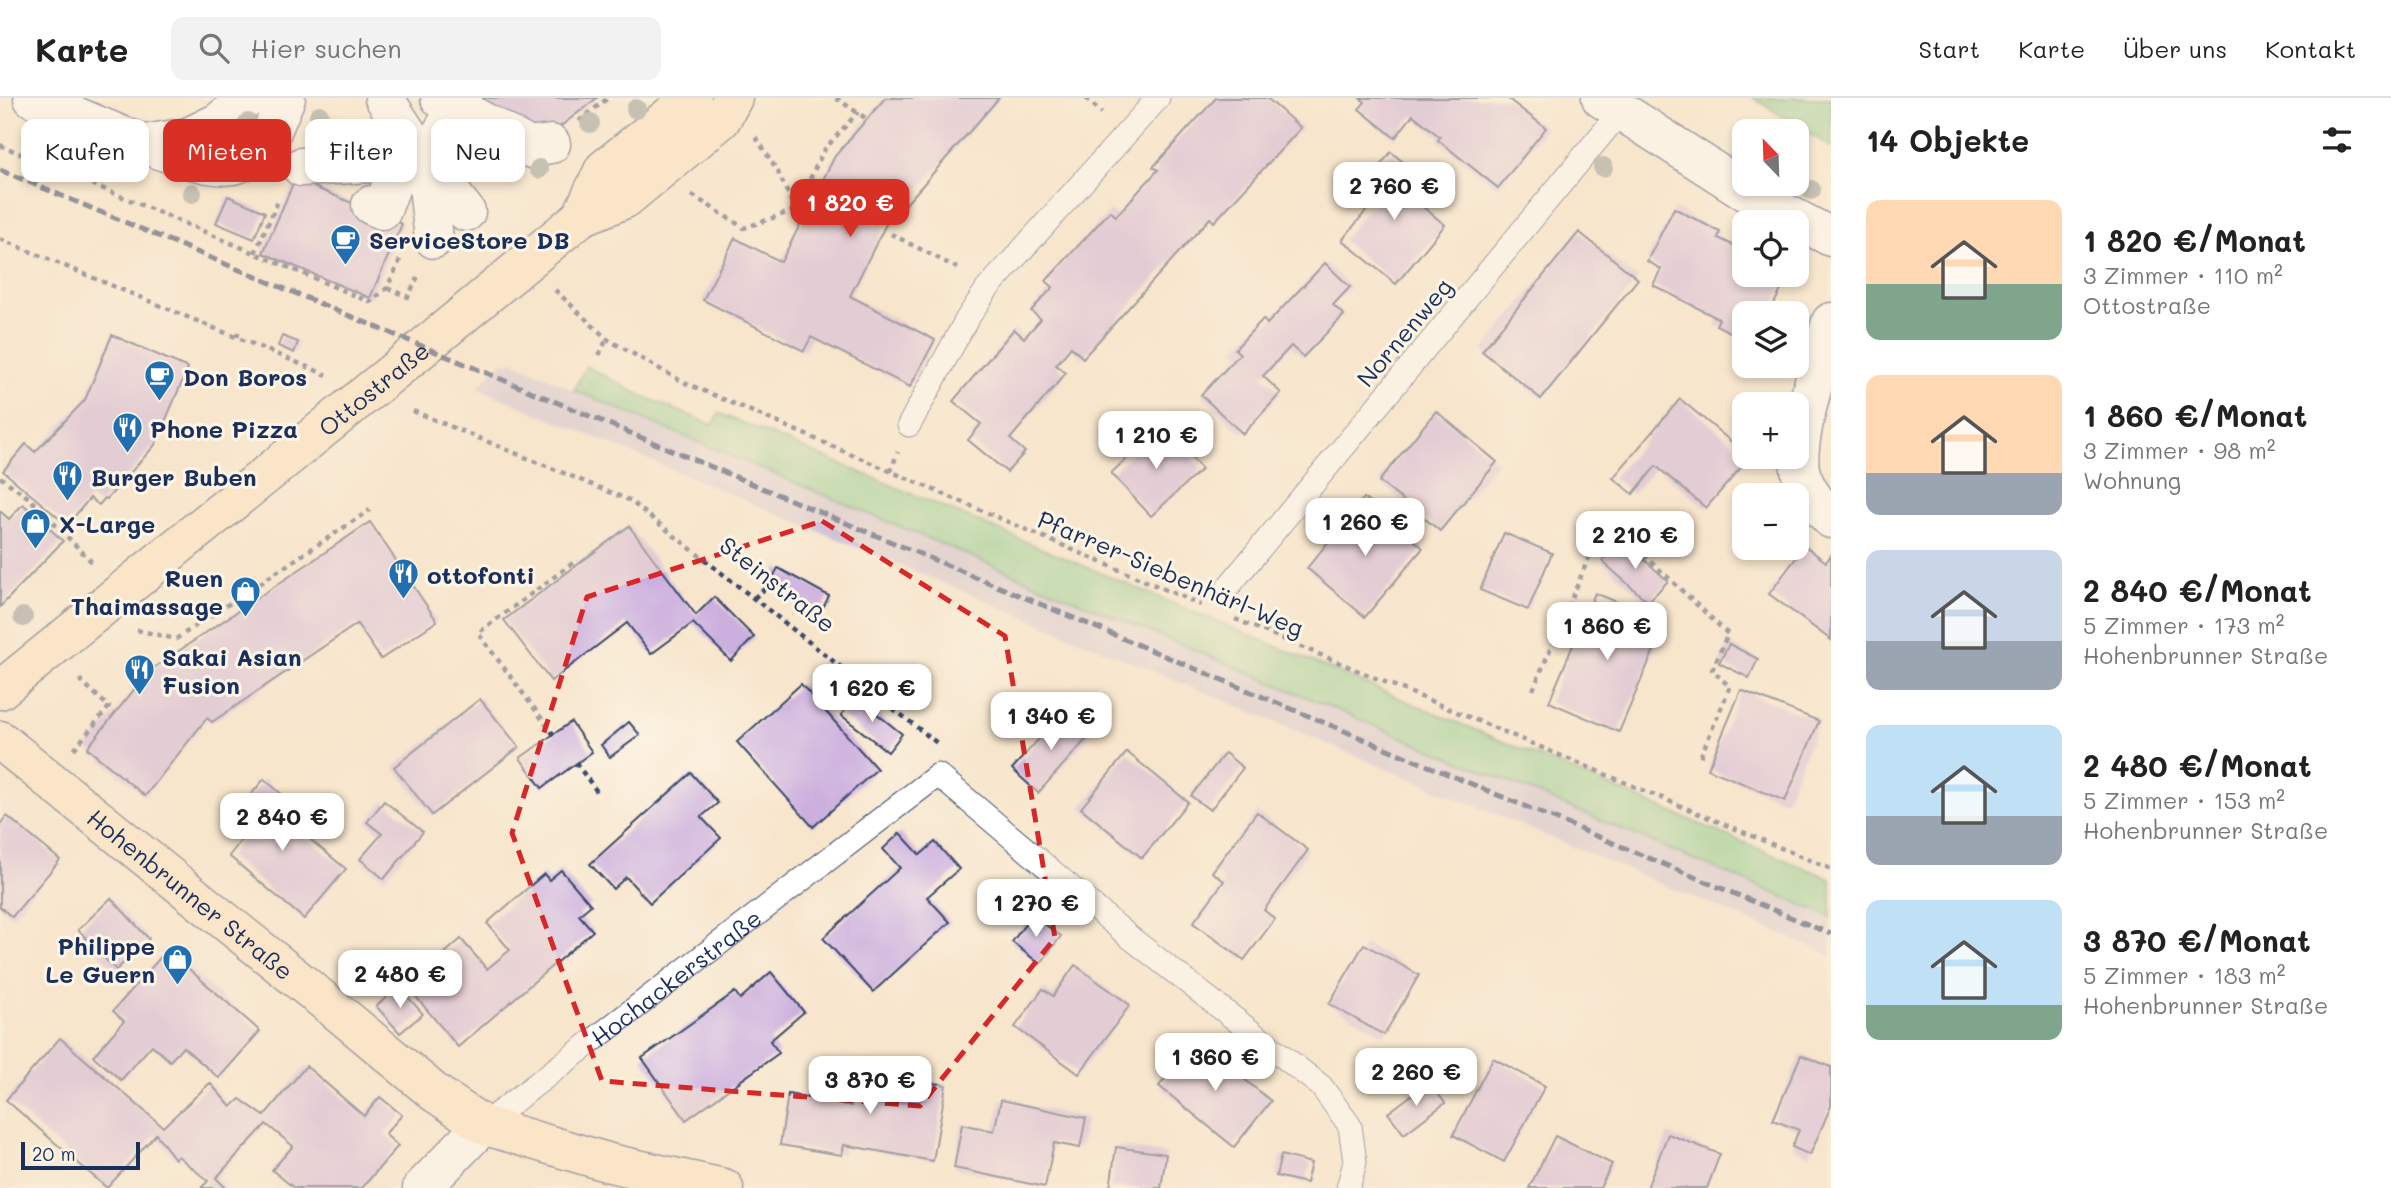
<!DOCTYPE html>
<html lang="de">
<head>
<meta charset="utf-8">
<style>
  :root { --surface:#fff; --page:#f2f2f2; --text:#222; --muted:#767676; --line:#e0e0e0; --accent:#d93025 }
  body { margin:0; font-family:Mali,sans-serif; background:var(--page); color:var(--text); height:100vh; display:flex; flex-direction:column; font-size:26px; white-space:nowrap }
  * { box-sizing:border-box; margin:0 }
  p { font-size:23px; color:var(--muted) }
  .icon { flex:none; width:38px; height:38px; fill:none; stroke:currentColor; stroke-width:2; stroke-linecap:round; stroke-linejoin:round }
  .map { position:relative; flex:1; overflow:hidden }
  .sheet { display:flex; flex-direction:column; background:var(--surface); width:560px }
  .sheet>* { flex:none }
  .hud { position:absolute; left:21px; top:21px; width:665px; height:63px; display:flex; gap:14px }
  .needle { width:46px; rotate:337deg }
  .buttons { position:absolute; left:1732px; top:21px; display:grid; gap:14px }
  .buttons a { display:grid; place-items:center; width:77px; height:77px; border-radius:14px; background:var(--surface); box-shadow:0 4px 10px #0003; font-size:35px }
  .scale { position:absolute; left:21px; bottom:18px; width:119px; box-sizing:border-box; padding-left:7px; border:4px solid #1b2f5e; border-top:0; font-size:19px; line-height:24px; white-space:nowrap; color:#1b2f5e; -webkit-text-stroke:5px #fcf5e5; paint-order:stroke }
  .price { position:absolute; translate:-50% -60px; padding:0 16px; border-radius:14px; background:#fff; color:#222; font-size:23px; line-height:46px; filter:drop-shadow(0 2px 4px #0008) }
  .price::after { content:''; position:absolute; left:50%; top:42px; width:21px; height:16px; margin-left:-10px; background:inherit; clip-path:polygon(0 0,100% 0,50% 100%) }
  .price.current { background:var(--accent); color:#fff }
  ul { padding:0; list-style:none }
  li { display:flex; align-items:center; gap:21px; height:175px; padding:0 35px }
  li span { display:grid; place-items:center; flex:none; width:196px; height:140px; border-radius:14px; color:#555 }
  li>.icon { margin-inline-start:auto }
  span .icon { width:84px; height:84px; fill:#fffc; stroke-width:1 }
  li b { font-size:30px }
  h2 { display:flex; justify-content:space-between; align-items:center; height:84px; padding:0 35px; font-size:30px }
  .pill { padding:0 24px; border-radius:14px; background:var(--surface); box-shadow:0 4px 10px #0003; font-size:24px; line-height:63px }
  .pill.current { background:var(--accent); color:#fff }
  header { display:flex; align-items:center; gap:42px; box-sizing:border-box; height:98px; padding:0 35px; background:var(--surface); border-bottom:2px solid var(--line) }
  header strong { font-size:33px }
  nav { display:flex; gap:38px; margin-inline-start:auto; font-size:24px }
  .search { width:490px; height:63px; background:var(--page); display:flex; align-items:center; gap:18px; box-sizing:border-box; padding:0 24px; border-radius:14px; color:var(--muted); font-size:26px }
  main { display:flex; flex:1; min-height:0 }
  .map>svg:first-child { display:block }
  .industrial { fill:#cbbfd5 }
  .green { fill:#80ca87; stroke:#4e7c72; stroke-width:2 }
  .building { fill:#cbafdf }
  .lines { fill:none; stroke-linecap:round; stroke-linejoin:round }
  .lane-casing { stroke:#3c4a6e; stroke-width:25 }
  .street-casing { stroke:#3c4a6e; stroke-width:41 }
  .secondary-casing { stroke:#3c4a6e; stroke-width:41 }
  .path { stroke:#3c4a6e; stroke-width:4.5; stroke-dasharray:5 5; stroke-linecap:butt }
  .lane { stroke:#fff; stroke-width:23 }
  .street { stroke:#fff; stroke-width:38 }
  .secondary { stroke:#fde5c5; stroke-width:38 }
  .rail { stroke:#1b2f5e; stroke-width:5; stroke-dasharray:10 5; stroke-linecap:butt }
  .tree { fill:#8c9695 }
  .marked { fill:none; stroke:#d62828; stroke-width:5; stroke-dasharray:14 9; stroke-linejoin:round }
  .labels { text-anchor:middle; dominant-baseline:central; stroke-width:6; stroke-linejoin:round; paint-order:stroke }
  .poi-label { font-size:24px; font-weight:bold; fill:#1b2f5e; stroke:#fcf5e5; text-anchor:start }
  .street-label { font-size:24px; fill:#1b2f5e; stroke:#fcf5e5 }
</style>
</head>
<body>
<header>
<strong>Karte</strong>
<div class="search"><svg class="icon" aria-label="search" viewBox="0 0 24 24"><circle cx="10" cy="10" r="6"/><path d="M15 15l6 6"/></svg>Hier suchen</div>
<nav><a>Start</a><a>Karte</a><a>Über uns</a><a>Kontakt</a></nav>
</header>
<main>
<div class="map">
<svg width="1831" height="1090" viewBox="0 0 1831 1090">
  <rect width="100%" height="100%" fill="#fcf5e5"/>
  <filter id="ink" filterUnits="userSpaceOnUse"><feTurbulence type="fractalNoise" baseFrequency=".0143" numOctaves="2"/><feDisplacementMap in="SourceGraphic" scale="14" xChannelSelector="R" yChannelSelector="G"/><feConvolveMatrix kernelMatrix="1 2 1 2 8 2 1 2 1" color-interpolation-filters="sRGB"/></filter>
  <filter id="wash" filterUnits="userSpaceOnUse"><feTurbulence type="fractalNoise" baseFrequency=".00686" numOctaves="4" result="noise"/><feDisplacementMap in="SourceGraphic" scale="28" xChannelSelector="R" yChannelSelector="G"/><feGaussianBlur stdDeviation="1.57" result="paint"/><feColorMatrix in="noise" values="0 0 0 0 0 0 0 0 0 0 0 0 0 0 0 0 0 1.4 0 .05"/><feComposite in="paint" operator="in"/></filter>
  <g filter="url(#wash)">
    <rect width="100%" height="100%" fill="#f7e5cc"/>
    <!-- industrial -->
    <polygon class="industrial" points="512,262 574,292 1831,819 1831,857 477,290 502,264 511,265"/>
    <!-- green -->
    <g class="green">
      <polygon points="1753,0 1831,0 1831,49"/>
      <polygon points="586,268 642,298 713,327 719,315 1831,781 1831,819 574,292"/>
    </g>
    <g id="blocks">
      <!-- building -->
      <g class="building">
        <polygon points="464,0 597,0 544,41"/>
        <polygon points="885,0 999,0 899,114 894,110 850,198 935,242 910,289 811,239 804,253 703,202 735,140 781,164 835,58"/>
        <polygon points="1216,0 1267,0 1301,30 1214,124 1210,120 1083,260 1071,249 1056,267 1066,275 1010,341 1025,354 1007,374 968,342 981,326 953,303 1014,231 1024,240 1041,221 1031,213 1053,189 1046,183 1110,113 1116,118 1158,72 1153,69"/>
        <polygon points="1360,0 1507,0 1546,30 1498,90 1438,42 1440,39 1413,17 1395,40 1359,11 1365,4"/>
        <polygon points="1391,54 1425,82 1411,99 1445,127 1396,186 1342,142 1385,90 1371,79"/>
        <polygon points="295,81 402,126 370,200 263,155"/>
        <polygon points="228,98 265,114 254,141 216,125"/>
        <polygon points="1674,110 1720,134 1718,140 1745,153 1745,177 1789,177 1769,215 1745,215 1745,234 1739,231 1736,237 1716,227 1719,221 1653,187 1661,171 1647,163"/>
        <polygon points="1579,134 1638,181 1541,301 1482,253"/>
        <polygon points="1325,165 1350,189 1333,207 1344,217 1303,259 1291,248 1263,278 1281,295 1243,336 1201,297 1240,256 1235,251 1263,221 1267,226"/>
        <polygon points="112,237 188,270 155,347 107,401 105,400 99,407 90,400 67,427 3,373 26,346 35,354 85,302"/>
        <polygon points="282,238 298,244 294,255 278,248"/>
        <polygon points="1680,301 1745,355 1745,359 1750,359 1706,410 1656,368 1633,396 1613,380"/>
        <polygon points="1436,313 1497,364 1440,433 1379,383"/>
        <polygon points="1162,328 1202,371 1151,418 1111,375"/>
        <polygon points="1364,400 1423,450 1365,519 1307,470"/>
        <polygon points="23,406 63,443 0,509 0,413 9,421"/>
        <polygon points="370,424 437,523 381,561 357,526 212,624 207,620 145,698 87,650 149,573"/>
        <polygon points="629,428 696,517 714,499 754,539 731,563 693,525 651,556 627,525 551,583 504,522"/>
        <polygon points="1504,435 1552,455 1528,512 1480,492"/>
        <polygon points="1621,441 1668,483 1648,504 1602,463"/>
        <polygon points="1805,448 1826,464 1831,457 1831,542 1769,496"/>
        <polygon points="778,470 829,498 820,516 768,488"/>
        <polygon points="1595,495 1666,524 1619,634 1549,604"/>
        <polygon points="1729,546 1758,561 1749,580 1719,565"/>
        <polygon points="801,586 877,671 813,729 737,644"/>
        <polygon points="1741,592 1819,623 1785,703 1708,671"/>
        <polygon points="856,599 902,636 888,654 841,617"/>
        <polygon points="480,601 519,649 432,717 394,669"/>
        <polygon points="1064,613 1091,636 1038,695 1012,671"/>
        <polygon points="571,624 592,654 542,690 520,660"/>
        <polygon points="629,624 640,637 610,659 601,647"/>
        <polygon points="1127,654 1188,704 1142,760 1081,710"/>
        <polygon points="1225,655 1243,670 1210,712 1191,698"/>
        <polygon points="691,675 718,705 701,719 721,740 650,805 626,779 613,791 590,766"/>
        <polygon points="264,681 284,698 273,711 346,771 304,821 229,758 243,740 227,726"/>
        <polygon points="384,703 423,734 384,781 360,761 382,736 367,724"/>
        <polygon points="1257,714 1308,752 1264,812 1275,821 1244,862 1193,825 1224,783 1212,774"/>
        <polygon points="7,718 60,762 12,819 0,809 0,726"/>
        <polygon points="900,735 920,757 935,744 959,771 927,799 950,824 873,894 823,840 900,770 883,751"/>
        <polygon points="561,772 591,807 579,817 593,833 458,949 407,888 461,841 487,871 510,852 487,825 544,776 549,782"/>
        <polygon points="111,800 149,841 116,872 78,832"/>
        <polygon points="1032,817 1061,838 1040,866 1012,844"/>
        <polygon points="1364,846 1419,877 1384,937 1329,906"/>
        <polygon points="167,852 260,933 219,980 183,949 170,963 152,947 121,982 93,958 124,923 113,913"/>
        <polygon points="1075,867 1130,907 1079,976 1015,929 1043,891 1053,898"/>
        <polygon points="771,874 804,914 770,943 779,955 686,1022 642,960 735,894 740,901"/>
        <polygon points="399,889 423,916 400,935 376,908"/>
        <polygon points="60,940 163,1029 210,985 231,1009 240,1001 264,1018 306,968 364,1018 380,999 402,1017 385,1036 398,1048 362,1090 294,1090 272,1072 293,1048 266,1026 216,1080 226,1090 201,1090 208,1083 178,1058 175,1061 156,1036 107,1090 6,1002"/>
        <polygon points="1196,942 1271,1003 1234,1049 1159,988"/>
        <polygon points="1801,957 1831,969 1831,1008 1810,1057 1792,1049 1799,1032 1773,1022"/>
        <polygon points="1493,960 1545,988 1504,1064 1453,1037"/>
        <polygon points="859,963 905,971 903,980 946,987 933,1063 844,1047 842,1057 780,1047 788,996 851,1008"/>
        <polygon points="1429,984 1445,1005 1404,1036 1388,1015"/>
        <polygon points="1001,1002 1086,1020 1080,1050 1054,1045 1045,1089 954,1070 962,1026 994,1033"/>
        <polygon points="1668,1036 1720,1056 1707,1090 1647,1090"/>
        <polygon points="1555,1038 1612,1066 1600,1090 1529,1090"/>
        <polygon points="1116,1049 1166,1056 1161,1090 1110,1090"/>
        <polygon points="1281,1057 1311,1065 1306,1085 1276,1078"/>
      </g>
    </g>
  </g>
  <g filter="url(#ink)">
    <use href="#blocks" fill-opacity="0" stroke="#3c4a6e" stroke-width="2"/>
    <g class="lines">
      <defs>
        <g id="lane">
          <polyline points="909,327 967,221 987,191 1158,0"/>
          <polyline points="1228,489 1621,13"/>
          <path id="s1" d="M483,1027L938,677L1132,841L1321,988L1350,1028L1355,1064L1348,1090"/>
        </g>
        <g id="street">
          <path d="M33,0C74,16 195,75 233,67C243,65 254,58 263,54L286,0"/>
          <polyline points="384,0 425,62 434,141"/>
          <polyline points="440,0 535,52"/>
          <polyline points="463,0 425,62 466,114"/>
          <polyline points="1601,0 1753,98 1831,139"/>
          <polyline points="145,46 188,39 219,24 248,0"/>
          <polyline points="301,69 425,62 551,46"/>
          <polyline points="371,107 382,112 391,88"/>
          <path d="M1831,224C1822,259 1792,344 1801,376C1807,394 1818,408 1831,421"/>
          <polyline points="422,1090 483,1027"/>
        </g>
        <g id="secondary">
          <polyline points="581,119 604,71 692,0"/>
          <path id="s2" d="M0,592L424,249L581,119L625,101L721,22L733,0"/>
          <path id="s3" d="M0,642L338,914L435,995L483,1027L610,1065L724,1090"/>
        </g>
      </defs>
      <!-- lane casing -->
      <use href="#lane" class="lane-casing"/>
      <!-- street casing -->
      <use href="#street" class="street-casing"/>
      <!-- secondary casing -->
      <use href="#secondary" class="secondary-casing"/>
      <!-- path -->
      <g class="path">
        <polyline points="836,0 867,21"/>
        <polyline points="1086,0 1102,15"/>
        <polyline points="579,23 608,0"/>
        <polyline points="756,39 778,74 795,111"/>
        <polyline points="0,47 370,204 387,190 401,160"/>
        <polyline points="692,97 744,130 795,112 824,52 858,14"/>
        <polyline points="891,136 961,172"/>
        <polyline points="0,141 327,277"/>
        <polyline points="255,155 279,101"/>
        <polyline points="387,190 408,199 419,176"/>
        <polyline points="555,192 607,241 681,283 1201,507"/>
        <polyline points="237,239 239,232"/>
        <polyline points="599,257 607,241"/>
        <polyline points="413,313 629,402 937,645"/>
        <polyline points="890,374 898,354"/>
        <polyline points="0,379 29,400 94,466"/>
        <polyline points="754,500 768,488"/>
        <polyline points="1235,521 1831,771"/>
        <polyline points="137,532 176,541 370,412"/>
        <polyline points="1533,592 1597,440 1623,437 1728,536 1712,572 1730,589 1699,662"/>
        <polyline points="554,637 478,535 577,462"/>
        <polyline points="74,651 109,609 78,580"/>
        <polyline points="576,665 598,695"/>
      </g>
      <!-- lane -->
      <use href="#lane" class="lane"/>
      <!-- street -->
      <use href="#street" class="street"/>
      <!-- secondary -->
      <use href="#secondary" class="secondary"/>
      <!-- rail -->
      <polyline class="rail" points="0,72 1831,836"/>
    </g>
    <!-- trees -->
    <g class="tree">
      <circle cx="636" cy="11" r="10"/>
      <circle cx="319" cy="17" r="10"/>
      <circle cx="248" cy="25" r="10"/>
      <circle cx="590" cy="25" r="10"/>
      <circle cx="80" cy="46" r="10"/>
      <circle cx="113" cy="58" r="10"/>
      <circle cx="1603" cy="69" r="10"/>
      <circle cx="539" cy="71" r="10"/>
      <circle cx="1811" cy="92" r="10"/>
      <circle cx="192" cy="95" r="10"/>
      <circle cx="23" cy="519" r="10"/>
    </g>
  </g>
  <!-- marked area -->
  <path d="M0 0H1831V1090H0ZM822,423L1005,538L1055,840L920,1008L602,983L512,735L587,499Z" fill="#f7e5cc" fill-opacity=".55" fill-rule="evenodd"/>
  <path class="marked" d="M822,423L1005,538L1055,840L920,1008L602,983L512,735L587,499Z"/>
  <!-- icons -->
  <defs>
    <symbol id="cafe-pin" viewBox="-11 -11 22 30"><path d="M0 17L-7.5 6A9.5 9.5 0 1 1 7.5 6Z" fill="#1f6fb2" stroke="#fcf5e5"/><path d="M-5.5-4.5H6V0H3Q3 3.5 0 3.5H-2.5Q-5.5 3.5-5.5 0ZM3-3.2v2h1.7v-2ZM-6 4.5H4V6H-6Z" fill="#fff"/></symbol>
    <symbol id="restaurant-pin" viewBox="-11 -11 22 30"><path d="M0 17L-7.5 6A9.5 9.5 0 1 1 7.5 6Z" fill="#1f6fb2" stroke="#fcf5e5"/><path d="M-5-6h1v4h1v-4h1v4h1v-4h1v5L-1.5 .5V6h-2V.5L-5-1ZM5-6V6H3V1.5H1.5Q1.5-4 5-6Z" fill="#fff"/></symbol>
    <symbol id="shop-pin" viewBox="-11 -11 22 30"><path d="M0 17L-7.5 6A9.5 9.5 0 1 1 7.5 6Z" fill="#1f6fb2" stroke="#fcf5e5"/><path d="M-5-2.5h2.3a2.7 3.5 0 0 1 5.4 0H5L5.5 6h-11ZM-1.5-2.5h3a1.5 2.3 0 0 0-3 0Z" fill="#fff"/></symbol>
  </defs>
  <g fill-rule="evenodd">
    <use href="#cafe-pin" x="328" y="124" width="35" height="47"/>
    <use href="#cafe-pin" x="142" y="260" width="35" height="47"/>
    <use href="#restaurant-pin" x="110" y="312" width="35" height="47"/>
    <use href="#restaurant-pin" x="50" y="360" width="35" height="47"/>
    <use href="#shop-pin" x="18" y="408" width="35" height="47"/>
    <use href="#restaurant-pin" x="386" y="458" width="35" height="47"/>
    <use href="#shop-pin" x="228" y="476" width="35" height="47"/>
    <use href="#restaurant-pin" x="122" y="554" width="35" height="47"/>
    <use href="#shop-pin" x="160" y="844" width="35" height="47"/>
  </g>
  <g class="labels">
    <!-- poi labels -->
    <g class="poi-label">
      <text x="369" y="141">ServiceStore DB</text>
      <text x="183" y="278">Don Boros</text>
      <text x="150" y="330">Phone Pizza</text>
      <text x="91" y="378">Burger Buben</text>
      <text x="59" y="425">X-Large</text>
      <text x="427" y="476">ottofonti</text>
      <text x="223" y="479" text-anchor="end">Ruen<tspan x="223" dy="28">Thaimassage</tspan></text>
      <text x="162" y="558">Sakai Asian<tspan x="162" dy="28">Fusion</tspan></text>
      <text x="155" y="847" text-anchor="end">Philippe<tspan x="155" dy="28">Le Guern</tspan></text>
    </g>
    <!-- street labels -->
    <g class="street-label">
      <text transform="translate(1404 234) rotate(-50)">Nornenweg</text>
      <text stroke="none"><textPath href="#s2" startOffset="480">Ottostraße</textPath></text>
      <text transform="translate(1171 475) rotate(23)">Pfarrer-Siebenhärl-Weg</text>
      <text transform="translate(778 486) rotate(38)">Steinstraße</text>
      <text stroke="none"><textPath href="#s3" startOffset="245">Hohenbrunner Straße</textPath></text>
      <text stroke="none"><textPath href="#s1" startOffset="243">Hochackerstraße</textPath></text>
    </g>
  </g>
</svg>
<div class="buttons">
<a><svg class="needle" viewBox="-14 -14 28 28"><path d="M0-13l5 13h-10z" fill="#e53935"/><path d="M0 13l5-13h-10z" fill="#767676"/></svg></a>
<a><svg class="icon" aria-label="locate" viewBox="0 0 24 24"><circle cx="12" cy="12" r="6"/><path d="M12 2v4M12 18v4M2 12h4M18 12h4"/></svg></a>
<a><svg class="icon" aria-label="layers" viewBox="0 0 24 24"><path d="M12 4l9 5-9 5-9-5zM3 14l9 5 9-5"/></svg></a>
<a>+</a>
<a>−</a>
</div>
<div class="scale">20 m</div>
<b class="price" style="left:1394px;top:124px">2 760 €</b>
<b class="price current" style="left:850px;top:141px">1 820 €</b>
<b class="price" style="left:1156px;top:373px">1 210 €</b>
<b class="price" style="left:1365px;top:460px">1 260 €</b>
<b class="price" style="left:1635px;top:473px">2 210 €</b>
<b class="price" style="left:1607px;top:564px">1 860 €</b>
<b class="price" style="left:872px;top:626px">1 620 €</b>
<b class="price" style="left:1051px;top:654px">1 340 €</b>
<b class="price" style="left:282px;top:755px">2 840 €</b>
<b class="price" style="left:1036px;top:841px">1 270 €</b>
<b class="price" style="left:400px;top:912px">2 480 €</b>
<b class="price" style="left:1215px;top:995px">1 360 €</b>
<b class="price" style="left:1416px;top:1010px">2 260 €</b>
<b class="price" style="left:870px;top:1018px">3 870 €</b>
<div class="hud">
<a class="pill">Kaufen</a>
<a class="pill current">Mieten</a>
<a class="pill">Filter</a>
<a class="pill">Neu</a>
</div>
</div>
<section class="sheet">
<h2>14 Objekte<svg class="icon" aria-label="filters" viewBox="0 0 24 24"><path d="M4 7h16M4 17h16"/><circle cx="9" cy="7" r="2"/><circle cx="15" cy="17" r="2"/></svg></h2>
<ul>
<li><span style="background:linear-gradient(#ffd9b3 60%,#7fa58c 0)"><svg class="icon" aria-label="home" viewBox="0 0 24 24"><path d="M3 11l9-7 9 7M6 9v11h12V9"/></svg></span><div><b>1 820 €/Monat</b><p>3 Zimmer · 110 m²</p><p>Ottostraße</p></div></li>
<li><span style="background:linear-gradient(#ffd9b3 70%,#9aa5b1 0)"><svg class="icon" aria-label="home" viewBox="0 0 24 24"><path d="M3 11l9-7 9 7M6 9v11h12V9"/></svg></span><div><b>1 860 €/Monat</b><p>3 Zimmer · 98 m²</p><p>Wohnung</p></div></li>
<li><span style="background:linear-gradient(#c9d6e8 65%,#9aa5b1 0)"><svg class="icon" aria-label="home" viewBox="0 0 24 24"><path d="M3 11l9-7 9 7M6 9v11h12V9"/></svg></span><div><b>2 840 €/Monat</b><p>5 Zimmer · 173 m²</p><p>Hohenbrunner Straße</p></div></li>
<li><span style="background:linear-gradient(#bfe0f5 65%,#9aa5b1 0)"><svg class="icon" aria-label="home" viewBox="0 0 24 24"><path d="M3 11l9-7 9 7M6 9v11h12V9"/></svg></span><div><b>2 480 €/Monat</b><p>5 Zimmer · 153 m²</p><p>Hohenbrunner Straße</p></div></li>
<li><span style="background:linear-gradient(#bfe0f5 75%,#7fa58c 0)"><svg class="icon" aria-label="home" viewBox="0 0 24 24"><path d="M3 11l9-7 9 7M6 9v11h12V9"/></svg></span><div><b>3 870 €/Monat</b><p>5 Zimmer · 183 m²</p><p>Hohenbrunner Straße</p></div></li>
</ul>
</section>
</main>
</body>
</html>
